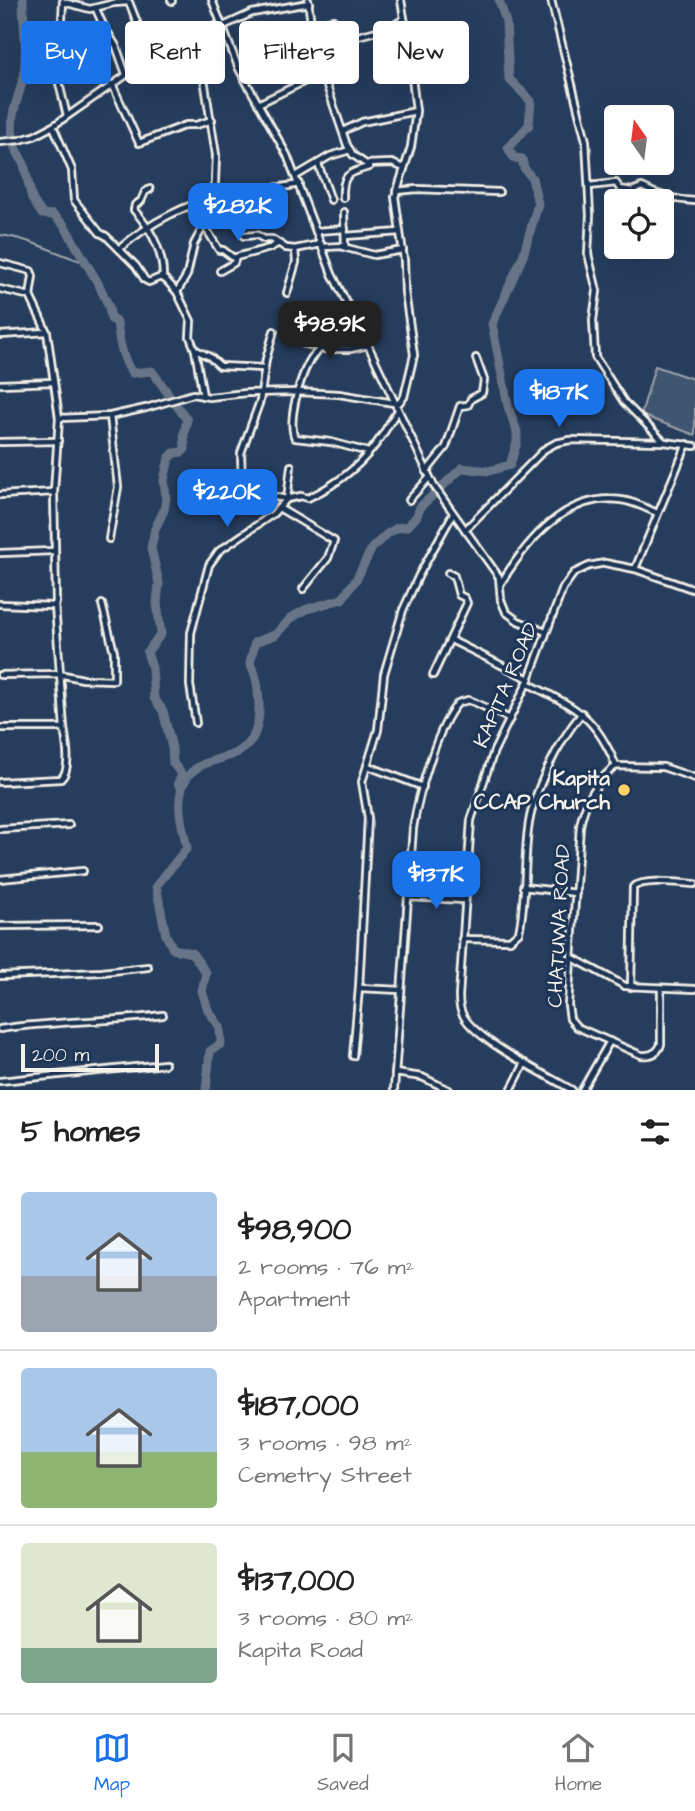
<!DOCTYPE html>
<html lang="en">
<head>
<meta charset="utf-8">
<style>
  :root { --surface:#fff; --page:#f2f2f2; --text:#222; --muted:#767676; --line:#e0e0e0; --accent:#1a73e8 }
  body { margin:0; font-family:"Architects Daughter",sans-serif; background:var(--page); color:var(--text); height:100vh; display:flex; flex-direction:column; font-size:26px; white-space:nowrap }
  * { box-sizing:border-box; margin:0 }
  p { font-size:23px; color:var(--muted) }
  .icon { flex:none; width:38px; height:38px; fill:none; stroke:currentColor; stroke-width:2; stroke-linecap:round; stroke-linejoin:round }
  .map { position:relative; height:1090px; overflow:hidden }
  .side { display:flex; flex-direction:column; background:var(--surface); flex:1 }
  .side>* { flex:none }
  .hud { position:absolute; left:21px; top:21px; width:654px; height:63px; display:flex; gap:14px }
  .needle { width:46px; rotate:346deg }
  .controls { position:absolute; left:604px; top:105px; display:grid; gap:14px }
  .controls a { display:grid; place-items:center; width:70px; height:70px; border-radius:7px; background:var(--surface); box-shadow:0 7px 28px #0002; font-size:35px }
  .scale { position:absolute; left:21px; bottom:18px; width:138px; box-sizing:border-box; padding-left:7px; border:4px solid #f4f1e8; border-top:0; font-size:19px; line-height:24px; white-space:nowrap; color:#f4f1e8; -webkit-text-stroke:5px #1d3557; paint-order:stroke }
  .price { position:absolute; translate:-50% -60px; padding:0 16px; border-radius:14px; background:var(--accent); color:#fff; font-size:23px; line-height:46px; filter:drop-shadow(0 2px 4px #0008) }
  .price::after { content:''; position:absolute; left:50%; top:42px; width:21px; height:16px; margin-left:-10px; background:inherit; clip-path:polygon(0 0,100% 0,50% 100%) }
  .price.selected { background:#222; color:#fff }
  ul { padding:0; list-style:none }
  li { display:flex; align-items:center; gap:21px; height:175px; padding:0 21px }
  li+li { border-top:2px solid var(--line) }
  li span { display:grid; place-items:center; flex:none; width:196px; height:140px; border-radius:7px; color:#555 }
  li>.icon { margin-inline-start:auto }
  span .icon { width:84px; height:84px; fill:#fffc; stroke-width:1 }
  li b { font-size:30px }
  h2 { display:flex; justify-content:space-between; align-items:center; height:84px; padding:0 21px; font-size:30px }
  .pill { padding:0 24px; border-radius:7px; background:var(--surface); box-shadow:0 7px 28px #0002; font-size:24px; line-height:63px }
  .pill.selected { background:var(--accent); color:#fff }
  .tab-bar { display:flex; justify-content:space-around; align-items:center; height:98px; border-top:2px solid var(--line); background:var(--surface); font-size:19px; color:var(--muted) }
  .tab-bar a { display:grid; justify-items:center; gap:4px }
  .tab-bar .selected { color:var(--accent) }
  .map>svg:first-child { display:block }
  .green { fill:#40546f; stroke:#9aa2ac; stroke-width:2 }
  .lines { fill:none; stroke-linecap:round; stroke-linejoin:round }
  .stream { stroke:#9fa7ae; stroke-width:2 }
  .river { stroke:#677588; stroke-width:9 }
  .minor-casing { stroke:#f4f1e8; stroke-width:10 }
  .minor { stroke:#1d3557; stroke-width:4.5 }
  .poi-dot { fill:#ffd166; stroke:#1d3557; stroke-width:2.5 }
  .labels { text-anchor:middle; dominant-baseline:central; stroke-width:6; stroke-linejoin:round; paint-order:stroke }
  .street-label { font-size:21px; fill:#f4f1e8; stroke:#1d3557 }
  .poi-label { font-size:21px; font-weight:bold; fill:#f4f1e8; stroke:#1d3557; text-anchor:end }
</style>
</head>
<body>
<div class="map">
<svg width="695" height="1090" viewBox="0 0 695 1090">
  <rect width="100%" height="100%" fill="#263d5d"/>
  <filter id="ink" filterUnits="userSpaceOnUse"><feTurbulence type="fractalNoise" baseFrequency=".0143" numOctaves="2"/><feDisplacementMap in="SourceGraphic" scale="14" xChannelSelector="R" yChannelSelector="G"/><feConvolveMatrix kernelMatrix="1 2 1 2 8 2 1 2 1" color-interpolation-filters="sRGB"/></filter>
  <g filter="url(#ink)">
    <!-- green -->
    <polygon class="green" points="655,366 693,379 695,376 695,435 641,415"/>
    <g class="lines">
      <!-- stream -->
      <path class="stream" d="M0,235C31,239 55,253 84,262"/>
      <!-- river -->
      <g class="river">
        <path d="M13,138C9,110 20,99 24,73C28,48 23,25 23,0"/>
        <path d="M13,144L24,164L32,199L42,214L53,215L64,225L99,285L109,307L111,319L117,322C119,340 122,358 132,373L152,371L187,420L184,434L185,449L182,452L174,453L169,458L164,480L166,498L164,510L155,529L151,548L159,583L157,603L161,634L147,652L152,668L154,698L163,711L172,748L173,763L182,775L178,783L180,787"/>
        <path d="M206,1090L210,1051L221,1044L220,1027L208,1010L202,991L206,973L192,953L173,949L166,935L156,886L187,848C183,829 176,807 182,788C197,741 260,779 259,705C258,689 258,677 250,663L255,642L275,635L291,618L307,609L342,599L357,578L372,548L387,534L397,528L408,526L417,516L420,507L462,468L489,471L510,465L517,442V432L508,406L492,324L523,256L538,204L532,178L524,168L522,159L514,158L508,148L529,125L531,101L509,79L506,22L499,0"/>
      </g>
      <defs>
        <g id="minor">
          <polyline points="171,0 172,1"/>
          <polyline points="212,0 239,69 287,155 332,274 368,345 434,486 499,577 501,600 506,612 518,621 546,632"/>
          <polyline points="308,0 314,48 347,145 353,155 366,164 392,163 404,168"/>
          <polyline points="551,0 586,141 590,215 588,254 597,291 593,320 595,357 624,402 664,442"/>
          <polyline points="63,1 61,37 63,52 58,79 67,116"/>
          <polyline points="63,2 90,9 114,3 129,2 151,58"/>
          <polyline points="96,9 103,25 116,46 126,74"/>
          <polyline points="313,24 333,20 342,41"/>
          <polyline points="221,27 252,13 309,3"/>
          <polyline points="197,34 216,155 214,207 194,244 187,275 177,292 191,321 190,337 195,350 203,396"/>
          <polyline points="314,48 391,27 404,19"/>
          <polyline points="112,84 139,143 186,125 196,125 212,120"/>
          <polyline points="258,104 322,73"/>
          <path d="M53,126L72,170L74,200L100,233L106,236L136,266L145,280L149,282L163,276C163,250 151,229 134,210L135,205L141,201L145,192L150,189"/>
          <polyline points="343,131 362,122 416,111"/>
          <polyline points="0,142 20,140 34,136 53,126 151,58 220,24"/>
          <polyline points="318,164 331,200"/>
          <polyline points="296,176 330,156 350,150"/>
          <path d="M589,186L616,183L620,189L632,191L642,187C658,196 677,200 695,201"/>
          <polyline points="396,191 417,189 499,192"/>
          <path d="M343,198C342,174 348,173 369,167"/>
          <polyline points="204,225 219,250 223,250 235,259"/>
          <polyline points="317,231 345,229"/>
          <polyline points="244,236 257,235 264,239 272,239 286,248 295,249 321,244"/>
          <polyline points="345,236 400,232"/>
          <polyline points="322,247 345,246 344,212"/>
          <polyline points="343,247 374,255 403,250"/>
          <path d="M119,249C150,222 189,202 229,194C252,190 276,189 299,184"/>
          <polyline points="0,263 31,271 33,276 30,296"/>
          <polyline points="220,271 234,263 236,257 270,248 277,244"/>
          <polyline points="161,278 166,280 177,292"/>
          <polyline points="0,289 30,296 47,332 59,418 54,492 56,603 53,606 0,604"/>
          <polyline points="287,293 296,262 295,249"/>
          <polyline points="274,331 266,359 260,401 241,453 242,488 247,492 287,499 291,466"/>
          <polyline points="0,335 47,332"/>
          <polyline points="301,343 322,348"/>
          <path d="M368,345L350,349H320C316,353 311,357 309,362C300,378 287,421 295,438L331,442L368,452"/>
          <polyline points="196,350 210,357 220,366 264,368"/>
          <polyline points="0,384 54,382"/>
          <polyline points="396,406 404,397 414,355 405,292 404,260 395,197 411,147 416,111 407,36 401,0"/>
          <polyline points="59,418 110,416 146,408 193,394 209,397 246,393 297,392 339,394 394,403"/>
          <polyline points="0,442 58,441"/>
          <polyline points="426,472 446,447 460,406 468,405 471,399 482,393 484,380 476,358"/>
          <polyline points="0,495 54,492"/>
          <polyline points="409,500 429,478"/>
          <polyline points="279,508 334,541 328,558 303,589"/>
          <polyline points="465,530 545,449 556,443 570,440 664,442 695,446"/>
          <polyline points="109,539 118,487 110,416"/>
          <polyline points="0,553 54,551"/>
          <polyline points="635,569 687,444"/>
          <path d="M501,583C527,541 565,493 621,500C633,501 646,508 657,513"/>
          <polyline points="55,605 64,728"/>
          <polyline points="451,640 529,679"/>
          <polyline points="0,675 59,674 83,679 114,680 114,652 102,604"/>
          <polyline points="433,675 467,603 465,598 459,595 454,576 448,573"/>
          <path d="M527,683C574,707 595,714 616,766"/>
          <path d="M196,723L190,685L191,633L209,565L219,551L273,514L287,499L301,496L308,498C338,484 365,462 383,434C388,426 392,418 398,411"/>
          <path d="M0,728H64C66,742 72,768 61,779L0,782"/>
          <polyline points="368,766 423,787"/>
          <polyline points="0,829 69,825"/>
          <polyline points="0,879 83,871"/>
          <polyline points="523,887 576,893"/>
          <polyline points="408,897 465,900"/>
          <polyline points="0,926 99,925"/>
          <path d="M462,939L510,940L519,932C526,903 524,861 528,830C532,793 558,742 582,713"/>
          <polyline points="571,957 625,986 695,989"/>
          <polyline points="0,976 102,972 148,967"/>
          <path d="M631,987L633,887C645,878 679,883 695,884"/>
          <polyline points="359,988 401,990"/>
          <path d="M661,989V1044C658,1054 650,1056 641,1055L577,1027L570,1019L568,1005L580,826C584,804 597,779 616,766L663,767L695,778"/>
          <path d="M0,1029C54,1021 109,1022 163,1015"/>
          <polyline points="353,1056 359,988 368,818 362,782 378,730 384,674 403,610 419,575 453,514"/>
          <polyline points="395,1073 422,1077 449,1090"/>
          <polyline points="0,1081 165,1064"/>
          <path d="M394,1090L413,828C418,797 437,726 458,703L468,700L474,702L510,719"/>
          <polyline points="511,1090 525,1063"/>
          <path d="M572,1090C545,1074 479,1042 464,1017C460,1011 459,1004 459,996L471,820L494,751L529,679L563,588L574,573L589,566L605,563L635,569L695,590"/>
          <polyline points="582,1090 610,1041"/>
        </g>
      </defs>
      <!-- minor casing -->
      <use href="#minor" class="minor-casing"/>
      <!-- minor -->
      <use href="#minor" class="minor"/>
    </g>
  </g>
  <!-- markers -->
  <circle class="poi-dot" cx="624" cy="790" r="7"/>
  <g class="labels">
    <!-- street labels -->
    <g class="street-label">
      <text transform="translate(506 685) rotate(-67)">KAPITA ROAD</text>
      <text transform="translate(559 926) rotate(-87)">CHATUWA ROAD</text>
    </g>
    <!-- poi labels -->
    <g class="poi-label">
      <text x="610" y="778">Kapita<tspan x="610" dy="24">CCAP Church</tspan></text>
    </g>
  </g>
</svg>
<div class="controls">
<a><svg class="needle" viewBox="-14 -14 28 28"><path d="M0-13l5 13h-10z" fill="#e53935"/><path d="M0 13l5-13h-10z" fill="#767676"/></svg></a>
<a><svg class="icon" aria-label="locate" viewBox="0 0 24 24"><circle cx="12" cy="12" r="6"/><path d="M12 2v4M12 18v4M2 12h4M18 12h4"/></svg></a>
</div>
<div class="scale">200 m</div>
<b class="price" style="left:238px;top:243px">$282K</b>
<b class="price selected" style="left:330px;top:361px">$98.9K</b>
<b class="price" style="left:559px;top:429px">$187K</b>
<b class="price" style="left:227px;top:529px">$220K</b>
<b class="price" style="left:436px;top:911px">$137K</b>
<div class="hud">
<a class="pill selected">Buy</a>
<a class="pill">Rent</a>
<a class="pill">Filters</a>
<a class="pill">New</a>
</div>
</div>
<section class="side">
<h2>5 homes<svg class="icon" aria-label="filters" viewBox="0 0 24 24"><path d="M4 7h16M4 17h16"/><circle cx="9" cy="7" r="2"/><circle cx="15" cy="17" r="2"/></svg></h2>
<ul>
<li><span style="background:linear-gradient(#a9c7e8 60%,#9aa5b1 0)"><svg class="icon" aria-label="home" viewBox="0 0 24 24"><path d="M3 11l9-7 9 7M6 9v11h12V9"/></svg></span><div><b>$98,900</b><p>2 rooms · 76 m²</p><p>Apartment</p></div></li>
<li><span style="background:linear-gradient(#a9c7e8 60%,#8fb573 0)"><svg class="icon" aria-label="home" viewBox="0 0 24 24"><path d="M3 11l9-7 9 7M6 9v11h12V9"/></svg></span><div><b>$187,000</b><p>3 rooms · 98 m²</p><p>Cemetry Street</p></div></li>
<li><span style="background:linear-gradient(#dfe7d0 75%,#7fa58c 0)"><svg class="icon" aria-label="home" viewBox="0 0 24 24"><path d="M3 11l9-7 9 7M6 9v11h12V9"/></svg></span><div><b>$137,000</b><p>3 rooms · 80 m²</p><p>Kapita Road</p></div></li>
</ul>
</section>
<nav class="tab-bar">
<a class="selected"><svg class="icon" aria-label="map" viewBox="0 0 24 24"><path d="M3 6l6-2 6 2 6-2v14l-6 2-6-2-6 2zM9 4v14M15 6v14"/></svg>Map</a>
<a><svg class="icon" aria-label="saved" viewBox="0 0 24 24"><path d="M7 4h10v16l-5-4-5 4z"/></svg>Saved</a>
<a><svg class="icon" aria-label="home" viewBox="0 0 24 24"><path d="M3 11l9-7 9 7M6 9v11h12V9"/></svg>Home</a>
</nav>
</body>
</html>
